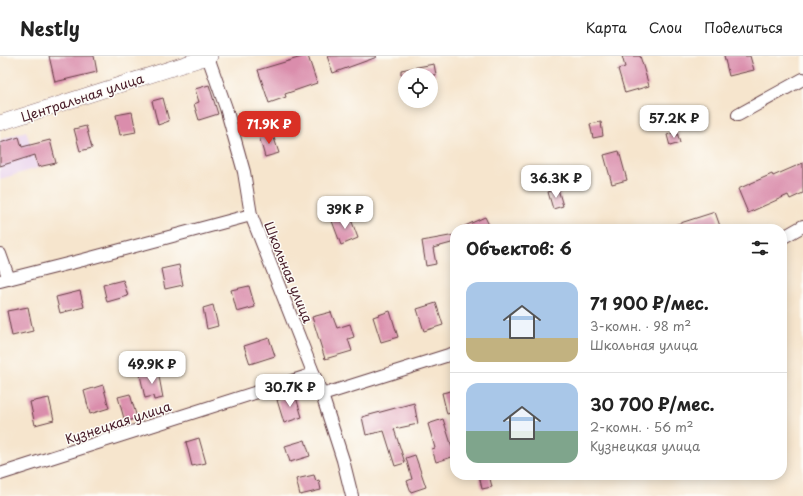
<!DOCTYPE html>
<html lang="ru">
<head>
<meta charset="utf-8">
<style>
  :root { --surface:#fff; --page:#f6f6f6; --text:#222; --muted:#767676; --line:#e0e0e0; --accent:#d93025 }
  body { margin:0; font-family:"Playpen Sans",sans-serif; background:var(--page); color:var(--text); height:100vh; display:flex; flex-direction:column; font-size:15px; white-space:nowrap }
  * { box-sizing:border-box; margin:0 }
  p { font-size:13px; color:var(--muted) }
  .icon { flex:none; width:22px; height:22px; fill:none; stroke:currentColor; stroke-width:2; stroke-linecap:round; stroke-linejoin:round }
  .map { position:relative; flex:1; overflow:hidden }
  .side { position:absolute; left:450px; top:168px; width:337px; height:256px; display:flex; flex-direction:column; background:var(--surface); border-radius:16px; box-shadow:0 2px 10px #0003 }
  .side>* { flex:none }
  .tools { position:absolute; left:398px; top:12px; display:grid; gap:8px }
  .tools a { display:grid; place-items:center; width:40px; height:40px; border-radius:50%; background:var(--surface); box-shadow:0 2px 10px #0003; font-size:20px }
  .price { position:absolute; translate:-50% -34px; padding:0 9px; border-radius:8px; background:#fff; color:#222; font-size:13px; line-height:26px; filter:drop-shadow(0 1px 2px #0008) }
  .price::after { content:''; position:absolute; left:50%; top:24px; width:12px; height:9px; margin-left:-6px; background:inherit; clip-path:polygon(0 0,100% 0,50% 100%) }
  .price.selected { background:var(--accent); color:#fff }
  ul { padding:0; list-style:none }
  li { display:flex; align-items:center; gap:12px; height:100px; padding:0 16px }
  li+li { border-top:1px solid var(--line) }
  li span { display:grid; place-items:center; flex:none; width:112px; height:80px; border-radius:12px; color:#555 }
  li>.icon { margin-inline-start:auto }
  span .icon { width:48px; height:48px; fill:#fffc; stroke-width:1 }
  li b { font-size:17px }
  h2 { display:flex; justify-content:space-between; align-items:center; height:48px; padding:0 16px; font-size:17px }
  header { display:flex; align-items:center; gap:24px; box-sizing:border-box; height:56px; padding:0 20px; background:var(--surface); border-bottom:1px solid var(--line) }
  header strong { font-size:19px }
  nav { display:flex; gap:22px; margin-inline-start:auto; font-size:14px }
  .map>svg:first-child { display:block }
  .built { fill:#e9d2ed }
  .building { fill:#da8dac }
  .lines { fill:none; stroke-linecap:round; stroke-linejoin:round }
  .minor-casing { stroke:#643d43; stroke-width:14 }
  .tertiary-casing { stroke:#643d43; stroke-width:16 }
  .minor { stroke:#fff; stroke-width:12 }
  .tertiary { stroke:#fff; stroke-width:15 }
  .labels { text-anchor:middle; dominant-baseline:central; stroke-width:3; stroke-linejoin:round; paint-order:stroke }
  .street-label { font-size:13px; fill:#4a1f2b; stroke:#fdfcf7 }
</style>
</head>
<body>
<header>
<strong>Nestly</strong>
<nav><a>Карта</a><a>Слои</a><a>Поделиться</a></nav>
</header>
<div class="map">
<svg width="803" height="440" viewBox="0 0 803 440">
  <rect width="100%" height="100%" fill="#fdfcf7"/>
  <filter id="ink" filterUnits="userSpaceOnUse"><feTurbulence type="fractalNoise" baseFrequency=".025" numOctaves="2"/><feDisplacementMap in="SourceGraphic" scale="8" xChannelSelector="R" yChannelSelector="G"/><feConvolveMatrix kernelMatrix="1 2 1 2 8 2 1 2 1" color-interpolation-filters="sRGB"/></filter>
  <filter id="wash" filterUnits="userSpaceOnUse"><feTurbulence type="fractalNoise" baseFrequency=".012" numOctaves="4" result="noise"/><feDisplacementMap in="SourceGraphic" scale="16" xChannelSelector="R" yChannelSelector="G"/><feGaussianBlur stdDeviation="0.9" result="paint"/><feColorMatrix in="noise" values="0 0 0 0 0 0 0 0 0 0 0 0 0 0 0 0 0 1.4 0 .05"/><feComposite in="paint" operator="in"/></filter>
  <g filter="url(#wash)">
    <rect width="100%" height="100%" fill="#f6e5cd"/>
    <!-- built -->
    <polygon class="built" points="26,75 38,112 0,123 0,84"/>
    <g id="blocks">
      <!-- building -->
      <g class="building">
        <polygon points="49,0 94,0 97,16 55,26"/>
        <polygon points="305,0 308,0 317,27 285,38 286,41 269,47 258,14"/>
        <polygon points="327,0 376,0 377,1 333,17"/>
        <polygon points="622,0 640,0 649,30 625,37 618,13 625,11"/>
        <polygon points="724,0 750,0 754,14 729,20"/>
        <polygon points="434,8 436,19 401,19 401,14"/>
        <polygon points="209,29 218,58 199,64 194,48 199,46 195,33"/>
        <polygon points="163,42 169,65 158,69 152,45"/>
        <polygon points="132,56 136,76 120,79 116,59"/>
        <polygon points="601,66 603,80 593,82 590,68"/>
        <polygon points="86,70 92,92 80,95 74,73"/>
        <polygon points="272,76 279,97 265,101 259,80"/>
        <polygon points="677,76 680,87 670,90 667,79"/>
        <polygon points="19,81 22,91 50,84 56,107 38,111 35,99 0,110 0,87"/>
        <polygon points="619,95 627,124 612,128 604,99"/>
        <polygon points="803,107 803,137 790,143 788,139 748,157 738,133 772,118 773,120"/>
        <polygon points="558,133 563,150 553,153 548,136"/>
        <polygon points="715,156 721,173 668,173 668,171"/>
        <polygon points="349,158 358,182 341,189 332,165"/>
        <polygon points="485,161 491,173 458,173"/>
        <polygon points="455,179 455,186 433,192 436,208 426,210 422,185"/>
        <polygon points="179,209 183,229 165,233 161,213"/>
        <polygon points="123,224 128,240 107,246 103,229"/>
        <polygon points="249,230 255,251 237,256 231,234"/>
        <polygon points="80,235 84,251 60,257 56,241"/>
        <polygon points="436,247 443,269 424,275 417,253"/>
        <polygon points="213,249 218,270 207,273 203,252"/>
        <polygon points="28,251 33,275 12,280 7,255"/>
        <polygon points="390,255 398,281 381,286 373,261"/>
        <polygon points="331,256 337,272 350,268 354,281 348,283 352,295 325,303 312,261"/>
        <polygon points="269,282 275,300 250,308 244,290"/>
        <polygon points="158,315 163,342 154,344 153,340 145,342 140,319"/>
        <polygon points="103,329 109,352 90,358 84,335"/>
        <polygon points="455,334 455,356 447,358 442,337"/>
        <polygon points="130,338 137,362 125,366 118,341"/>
        <polygon points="295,338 302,361 284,367 277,344"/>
        <polygon points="49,342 54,364 35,369 30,346"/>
        <polygon points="414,347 418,368 394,373 405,407 395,410 384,375 366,379 362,361"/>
        <polygon points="443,363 455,400 436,406 432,393 435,392 428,368"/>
        <polygon points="199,382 206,407 192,410 186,386"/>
        <polygon points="305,384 310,400 290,406 285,390"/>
        <polygon points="415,399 426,431 411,436 407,425 412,423 406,402"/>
        <polygon points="314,419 316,425 319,424 321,434 300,439 296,423"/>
        <polygon points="479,419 489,419 492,431 482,433"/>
      </g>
    </g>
  </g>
  <g filter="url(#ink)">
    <use href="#blocks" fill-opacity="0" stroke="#643d43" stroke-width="1"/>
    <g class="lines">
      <defs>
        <g id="minor">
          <polyline points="208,1 226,52 244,116 251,159 322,339 343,404 352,440"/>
          <polyline points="738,59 803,23"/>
          <polyline points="782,182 803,170"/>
          <polyline points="0,198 9,223"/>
          <polyline points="0,225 83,204 251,159"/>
          <polyline points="322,339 455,297"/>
          <polyline points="0,418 314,318"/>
        </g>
        <polyline id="tertiary" points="0,67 210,0"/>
      </defs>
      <!-- minor casing -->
      <use href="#minor" class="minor-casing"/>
      <!-- tertiary casing -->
      <use href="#tertiary" class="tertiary-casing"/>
      <!-- minor -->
      <use href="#minor" class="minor"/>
      <!-- tertiary -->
      <use href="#tertiary" class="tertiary"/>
    </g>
  </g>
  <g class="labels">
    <!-- street labels -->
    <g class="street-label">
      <text transform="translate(82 41) rotate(-18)">Центральная улица</text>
      <text transform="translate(289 216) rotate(68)">Школьная улица</text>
      <text transform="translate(118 366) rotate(-18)">Кузнецкая улица</text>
    </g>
  </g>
</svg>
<div class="tools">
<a><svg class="icon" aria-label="locate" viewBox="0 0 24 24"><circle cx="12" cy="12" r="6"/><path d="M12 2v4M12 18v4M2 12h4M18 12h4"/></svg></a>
</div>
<b class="price" style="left:674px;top:83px">57.2K ₽</b>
<b class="price selected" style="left:269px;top:89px">71.9K ₽</b>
<b class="price" style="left:556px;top:143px">36.3K ₽</b>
<b class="price" style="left:345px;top:174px">39K ₽</b>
<b class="price" style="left:152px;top:329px">49.9K ₽</b>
<b class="price" style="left:290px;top:352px">30.7K ₽</b>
<section class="side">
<h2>Объектов: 6<svg class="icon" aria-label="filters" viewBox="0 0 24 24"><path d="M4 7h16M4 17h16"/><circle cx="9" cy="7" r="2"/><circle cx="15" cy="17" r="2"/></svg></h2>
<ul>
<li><span style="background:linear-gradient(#a9c7e8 70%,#c2b280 0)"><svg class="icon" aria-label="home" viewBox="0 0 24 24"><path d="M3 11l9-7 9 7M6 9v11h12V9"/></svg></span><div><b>71 900 ₽/мес.</b><p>3-комн. · 98 m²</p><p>Школьная улица</p></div></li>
<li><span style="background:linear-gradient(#a9c7e8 60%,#7fa58c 0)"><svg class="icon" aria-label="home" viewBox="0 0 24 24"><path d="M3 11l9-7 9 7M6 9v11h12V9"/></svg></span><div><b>30 700 ₽/мес.</b><p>2-комн. · 56 m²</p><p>Кузнецкая улица</p></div></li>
</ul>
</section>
</div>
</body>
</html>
